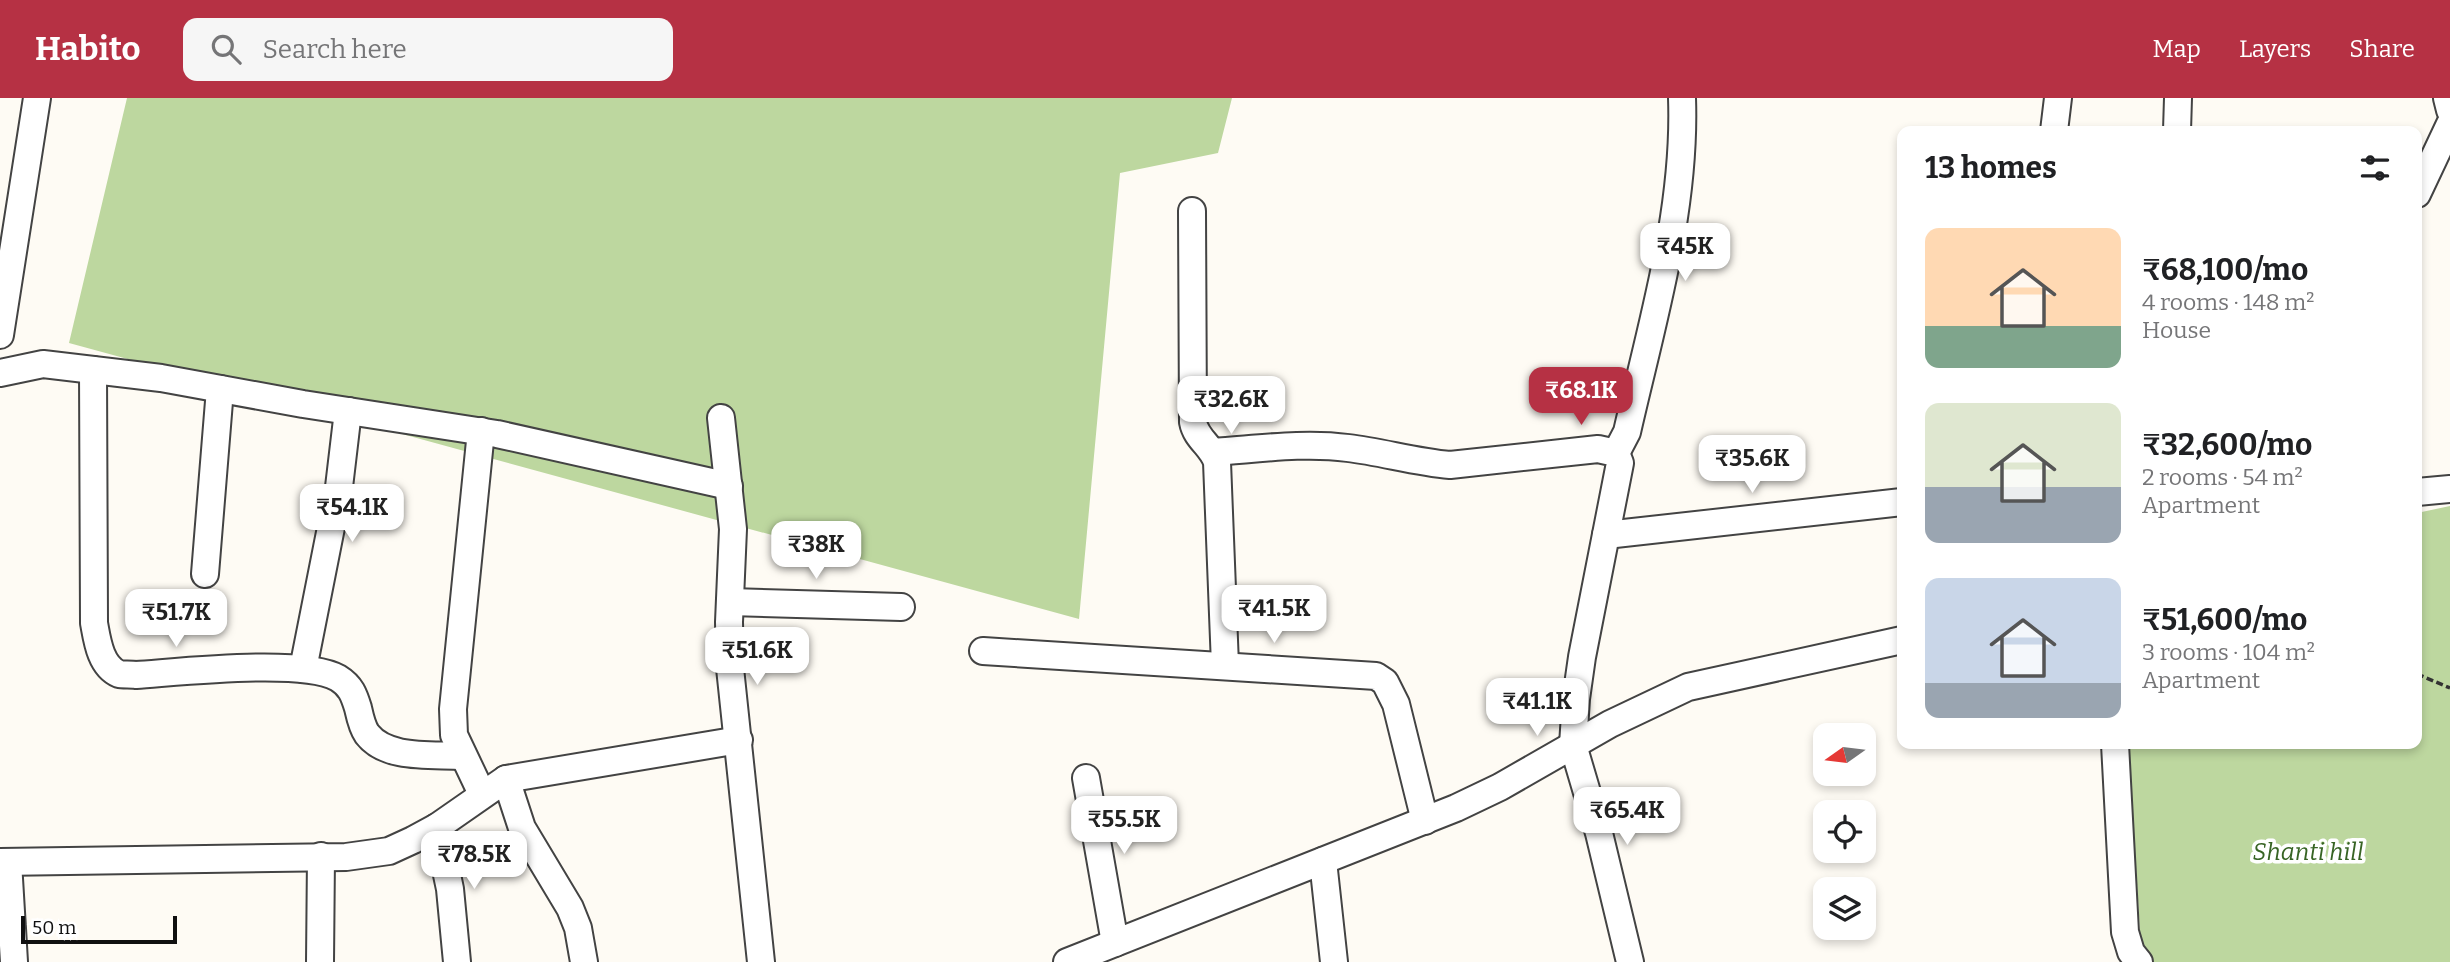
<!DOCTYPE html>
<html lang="en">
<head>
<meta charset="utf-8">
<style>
  :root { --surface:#fff; --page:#f6f6f6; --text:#202124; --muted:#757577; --accent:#b63144 }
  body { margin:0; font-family:Bitter,serif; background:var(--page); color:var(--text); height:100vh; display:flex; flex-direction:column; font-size:26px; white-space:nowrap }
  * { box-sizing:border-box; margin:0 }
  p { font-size:23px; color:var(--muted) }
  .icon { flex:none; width:38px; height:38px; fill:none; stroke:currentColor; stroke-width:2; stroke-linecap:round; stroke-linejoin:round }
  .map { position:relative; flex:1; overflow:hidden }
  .drawer { position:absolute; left:1897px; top:28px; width:525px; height:623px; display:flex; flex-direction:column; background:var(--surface); border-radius:14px; box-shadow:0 4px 10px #0003 }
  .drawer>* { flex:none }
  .needle { width:46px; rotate:256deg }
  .buttons { position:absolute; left:1813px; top:625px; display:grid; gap:14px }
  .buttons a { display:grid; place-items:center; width:63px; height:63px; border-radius:14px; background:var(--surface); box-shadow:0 4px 10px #0003; font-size:35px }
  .scale { position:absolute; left:21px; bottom:18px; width:156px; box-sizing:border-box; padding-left:7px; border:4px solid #101010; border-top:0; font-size:19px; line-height:24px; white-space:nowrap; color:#101010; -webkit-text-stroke:5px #fff; paint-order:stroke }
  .price { position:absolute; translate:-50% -60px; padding:0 16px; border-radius:14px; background:#fff; color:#222; font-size:23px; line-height:46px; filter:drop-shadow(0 2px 4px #0008) }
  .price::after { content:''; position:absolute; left:50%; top:42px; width:21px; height:16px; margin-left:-10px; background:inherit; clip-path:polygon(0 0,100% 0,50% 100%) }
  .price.current { background:var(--accent); color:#fff }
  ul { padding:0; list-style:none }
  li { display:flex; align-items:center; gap:21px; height:175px; padding:0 28px }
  li span { display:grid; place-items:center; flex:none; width:196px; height:140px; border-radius:14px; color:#555 }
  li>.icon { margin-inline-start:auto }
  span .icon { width:84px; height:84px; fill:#fffc; stroke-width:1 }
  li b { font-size:30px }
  h2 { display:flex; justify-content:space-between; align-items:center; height:84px; padding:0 28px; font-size:30px }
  header { display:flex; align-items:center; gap:42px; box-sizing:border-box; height:98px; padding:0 35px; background:var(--accent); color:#fff }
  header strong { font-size:33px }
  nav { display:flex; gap:38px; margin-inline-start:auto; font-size:24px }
  .search { width:490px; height:63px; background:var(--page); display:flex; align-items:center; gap:18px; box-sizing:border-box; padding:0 24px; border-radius:14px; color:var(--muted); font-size:26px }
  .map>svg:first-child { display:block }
  .forest { fill:#bdd79f }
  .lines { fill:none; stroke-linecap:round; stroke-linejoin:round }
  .minor-casing { stroke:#434343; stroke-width:30 }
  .path { stroke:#323232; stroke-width:3.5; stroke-dasharray:7 3.5; stroke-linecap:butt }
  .minor { stroke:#fff; stroke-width:26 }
  .labels { text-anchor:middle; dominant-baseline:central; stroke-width:7; stroke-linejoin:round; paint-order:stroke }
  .park-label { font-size:24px; font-style:italic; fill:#376424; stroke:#fff }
</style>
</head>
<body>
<header>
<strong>Habito</strong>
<div class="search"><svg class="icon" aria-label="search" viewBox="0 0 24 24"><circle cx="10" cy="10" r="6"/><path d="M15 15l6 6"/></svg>Search here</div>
<nav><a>Map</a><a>Layers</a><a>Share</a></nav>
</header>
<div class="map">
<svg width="2450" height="864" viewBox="0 0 2450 864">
  <rect width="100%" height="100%" fill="#fefbf4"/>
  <!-- forest -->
  <g class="forest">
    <polygon points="127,0 1232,0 1218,55 1120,75 1079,521 69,245"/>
    <polygon points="2450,408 2450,864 2142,864 2128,646 2417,646 2417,415"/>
  </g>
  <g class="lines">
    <defs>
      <g id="minor">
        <polyline points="2447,0 2450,12"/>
        <polyline points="2054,33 2058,0"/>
        <polyline points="2177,33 2178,0"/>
        <polyline points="2417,96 2450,26"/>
        <path d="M1192,113L1193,324C1196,341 1212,348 1217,364L1225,567"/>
        <polyline points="0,237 37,0"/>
        <path d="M93,272L94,525C97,541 100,568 119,576C123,577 131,576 136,577C181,574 303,560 338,580C351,588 354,597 358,610C360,619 362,629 367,636C387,662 432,656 462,658"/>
        <polyline points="0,275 43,266 161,280 303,306 497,336 729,388"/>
        <polyline points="721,320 733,431 729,524 730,570 761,864"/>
        <polyline points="481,333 453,611 454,637 482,696"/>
        <path d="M1213,354C1258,351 1304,344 1348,350C1382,354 1415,364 1450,367L1598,351L1616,355L1620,365L1582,559L1576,601L1573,647L1599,735L1630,864"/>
        <path d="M1616,355L1627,334C1652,224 1686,113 1682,0"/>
        <polyline points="2417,394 2450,391"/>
        <polyline points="1606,437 1902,404"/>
        <polyline points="205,476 220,291"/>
        <polyline points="730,504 901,509"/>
        <polyline points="983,553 1376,578 1385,584 1396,606 1425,723"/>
        <polyline points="303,571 339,389 348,313"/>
        <polyline points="2115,646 2125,834 2131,854 2139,864"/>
        <polyline points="1086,680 1115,845"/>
        <polyline points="506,681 522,730 570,810 578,830 584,864"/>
        <polyline points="437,729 450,791 457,864"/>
        <polyline points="1323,763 1334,864"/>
        <polyline points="0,764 346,759 389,753 413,742 437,729 506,681 739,642"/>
        <polyline points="8,764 14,864"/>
        <polyline points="320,864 321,758"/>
        <polyline points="1067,864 1456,710 1500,689 1610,626 1688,589 1902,542"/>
      </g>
    </defs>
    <!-- minor casing -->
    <use href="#minor" class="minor-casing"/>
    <!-- path -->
    <polyline class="path" points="2417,576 2450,590"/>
    <!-- minor -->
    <use href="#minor" class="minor"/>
  </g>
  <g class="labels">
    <!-- park labels -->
    <g class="park-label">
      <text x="2308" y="754">Shanti hill</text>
    </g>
  </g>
</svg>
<div class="buttons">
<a><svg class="needle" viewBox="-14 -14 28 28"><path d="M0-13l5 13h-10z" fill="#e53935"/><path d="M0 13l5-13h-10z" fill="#757577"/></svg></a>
<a><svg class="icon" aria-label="locate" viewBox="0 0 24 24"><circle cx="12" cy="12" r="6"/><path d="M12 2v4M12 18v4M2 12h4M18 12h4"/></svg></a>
<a><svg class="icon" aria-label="layers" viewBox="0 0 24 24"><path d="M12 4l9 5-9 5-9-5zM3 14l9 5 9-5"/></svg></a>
</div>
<div class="scale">50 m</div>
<b class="price" style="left:1685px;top:185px">₹45K</b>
<b class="price current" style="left:1581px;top:329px">₹68.1K</b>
<b class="price" style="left:1231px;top:338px">₹32.6K</b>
<b class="price" style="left:1752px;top:397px">₹35.6K</b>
<b class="price" style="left:352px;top:446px">₹54.1K</b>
<b class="price" style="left:816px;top:483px">₹38K</b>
<b class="price" style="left:1274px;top:547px">₹41.5K</b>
<b class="price" style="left:176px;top:551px">₹51.7K</b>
<b class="price" style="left:757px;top:589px">₹51.6K</b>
<b class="price" style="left:1537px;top:640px">₹41.1K</b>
<b class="price" style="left:1627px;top:749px">₹65.4K</b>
<b class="price" style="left:1124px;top:758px">₹55.5K</b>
<b class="price" style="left:474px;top:793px">₹78.5K</b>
<section class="drawer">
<h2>13 homes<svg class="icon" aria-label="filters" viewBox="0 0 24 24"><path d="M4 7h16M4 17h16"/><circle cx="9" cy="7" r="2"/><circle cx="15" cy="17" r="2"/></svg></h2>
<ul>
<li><span style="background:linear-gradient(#ffd9b3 70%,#7fa58c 0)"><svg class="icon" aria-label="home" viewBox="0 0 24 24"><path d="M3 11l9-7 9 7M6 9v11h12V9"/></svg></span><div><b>₹68,100/mo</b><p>4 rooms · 148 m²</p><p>House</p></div></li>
<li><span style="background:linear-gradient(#dfe7d0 60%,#9aa5b1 0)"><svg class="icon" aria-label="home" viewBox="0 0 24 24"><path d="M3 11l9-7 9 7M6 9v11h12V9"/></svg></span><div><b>₹32,600/mo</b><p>2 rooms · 54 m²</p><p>Apartment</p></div></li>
<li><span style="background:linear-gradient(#c9d6e8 75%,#9aa5b1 0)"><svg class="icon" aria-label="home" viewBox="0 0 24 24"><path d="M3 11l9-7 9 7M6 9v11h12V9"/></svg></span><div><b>₹51,600/mo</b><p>3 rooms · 104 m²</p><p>Apartment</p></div></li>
</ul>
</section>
</div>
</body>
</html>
